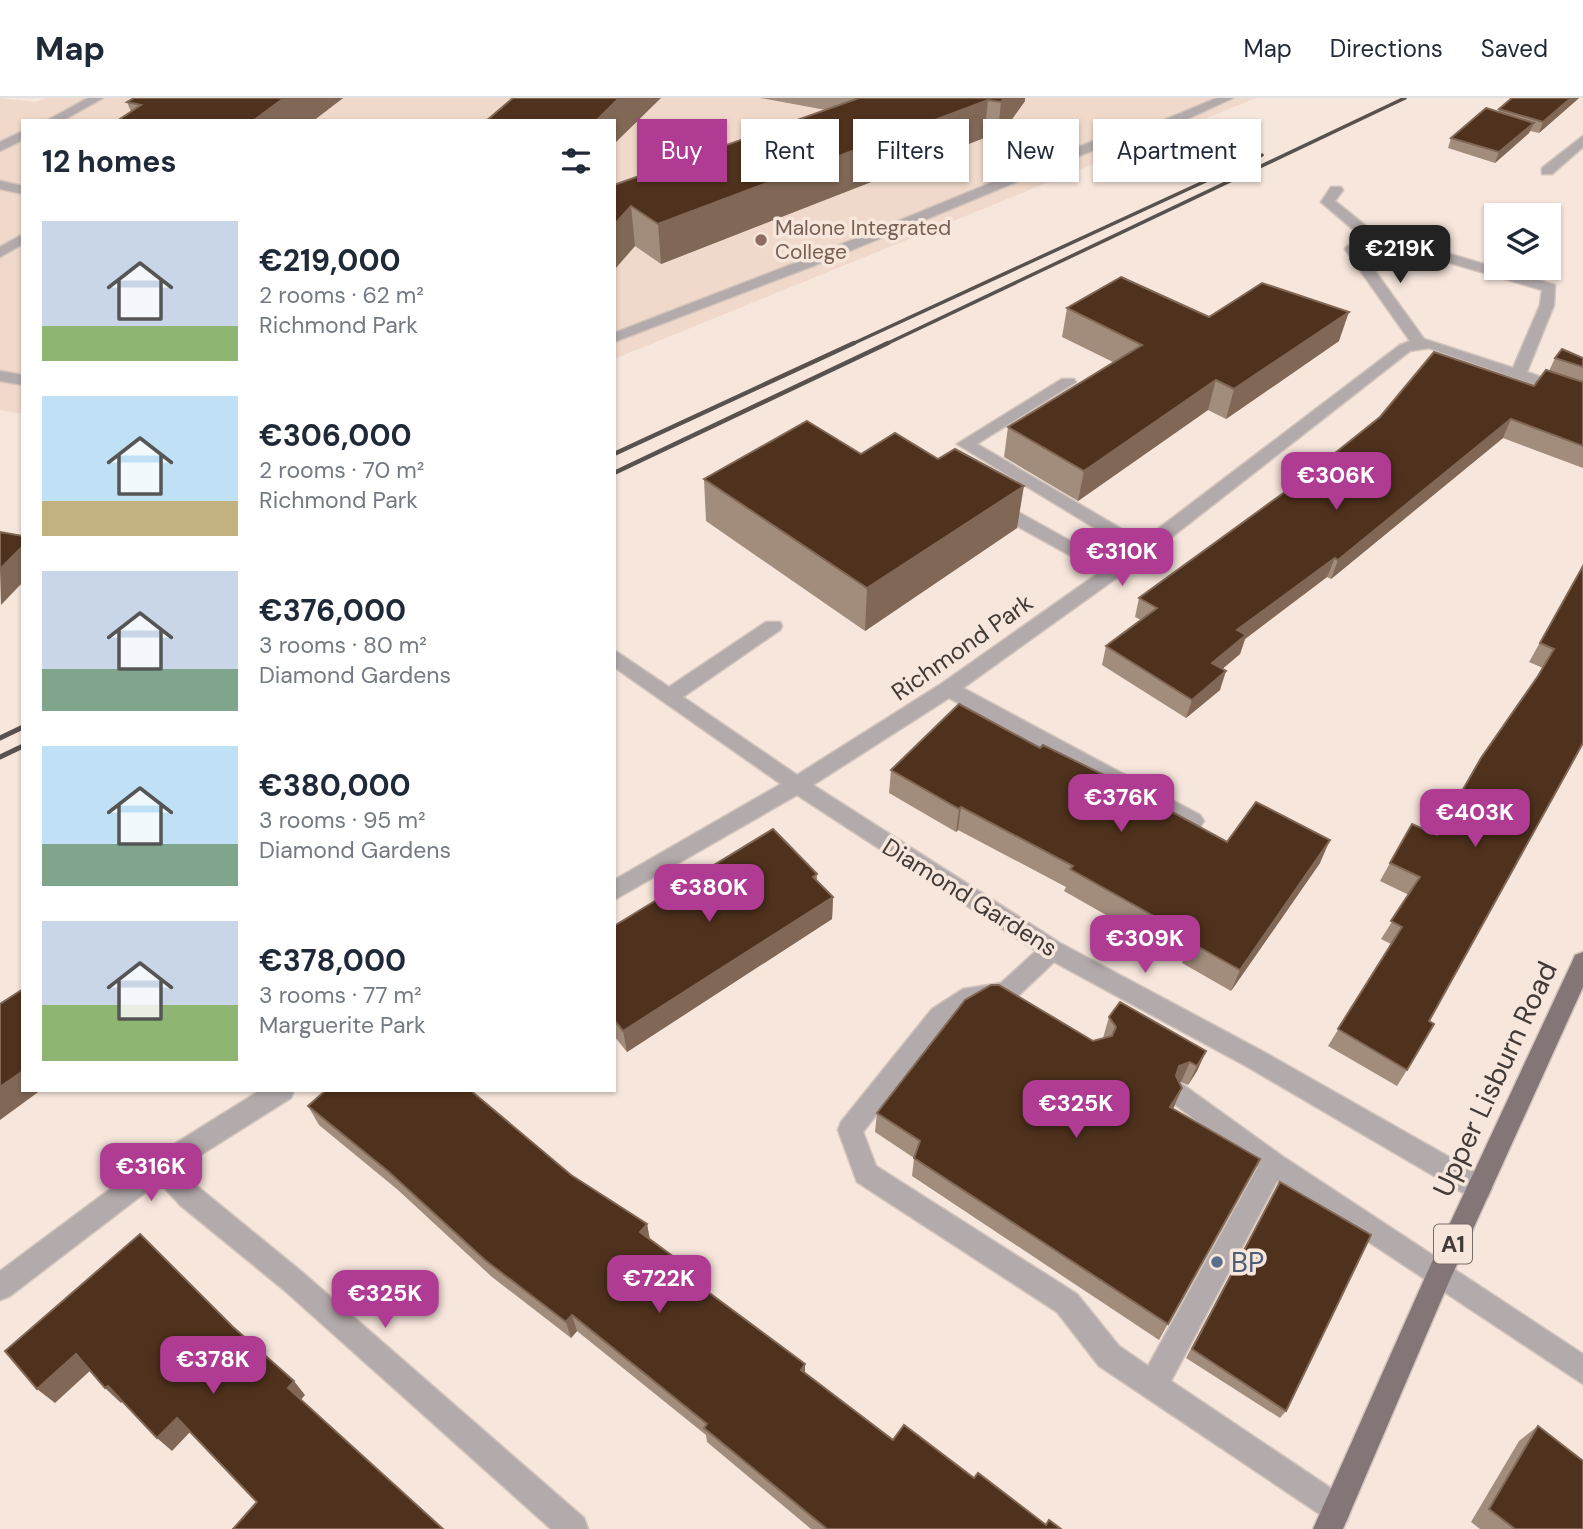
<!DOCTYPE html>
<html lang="en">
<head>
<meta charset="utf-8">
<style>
  :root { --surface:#fff; --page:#f2f2f3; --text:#1f2937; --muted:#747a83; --line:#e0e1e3; --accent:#af3b93 }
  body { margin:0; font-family:"DM Sans",sans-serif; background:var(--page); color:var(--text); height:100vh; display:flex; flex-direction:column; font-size:26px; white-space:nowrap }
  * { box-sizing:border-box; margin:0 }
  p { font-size:23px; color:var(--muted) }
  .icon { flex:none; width:38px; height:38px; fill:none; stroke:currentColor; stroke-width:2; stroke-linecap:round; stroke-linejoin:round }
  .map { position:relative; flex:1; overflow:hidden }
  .details { position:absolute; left:21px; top:21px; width:595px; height:973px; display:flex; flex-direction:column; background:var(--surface); border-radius:0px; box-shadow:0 2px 5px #0004 }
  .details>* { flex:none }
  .banner { position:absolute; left:637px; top:21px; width:665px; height:63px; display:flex; gap:14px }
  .tools { position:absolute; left:1484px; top:105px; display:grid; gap:14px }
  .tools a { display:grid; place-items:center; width:77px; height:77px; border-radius:0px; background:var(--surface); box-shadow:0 2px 5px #0004; font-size:35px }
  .price { position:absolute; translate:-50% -60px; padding:0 16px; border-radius:14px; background:var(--accent); color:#fff; font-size:23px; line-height:46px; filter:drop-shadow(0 2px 4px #0008) }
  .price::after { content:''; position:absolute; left:50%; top:42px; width:21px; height:16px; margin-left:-10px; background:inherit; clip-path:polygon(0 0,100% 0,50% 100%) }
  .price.current { background:#222; color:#fff }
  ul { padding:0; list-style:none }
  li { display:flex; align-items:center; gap:21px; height:175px; padding:0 21px }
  li span { display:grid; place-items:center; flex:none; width:196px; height:140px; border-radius:0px; color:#555 }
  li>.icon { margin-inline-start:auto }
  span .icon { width:84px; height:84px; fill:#fffc; stroke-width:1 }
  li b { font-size:30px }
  h2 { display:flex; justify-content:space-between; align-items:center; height:84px; padding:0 21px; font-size:30px }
  .tag { padding:0 24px; border-radius:0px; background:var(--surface); box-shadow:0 2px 5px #0004; font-size:24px; line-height:63px }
  .tag.current { background:var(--accent); color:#fff }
  header { display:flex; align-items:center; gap:42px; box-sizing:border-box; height:98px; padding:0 35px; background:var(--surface); border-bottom:2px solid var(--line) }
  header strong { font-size:33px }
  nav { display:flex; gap:38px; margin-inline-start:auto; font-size:24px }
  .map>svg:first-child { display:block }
  .built { fill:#f0d9ca }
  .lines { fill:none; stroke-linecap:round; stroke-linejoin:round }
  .minor-casing { stroke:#d2c4bb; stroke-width:3 }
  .major-casing { stroke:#d2c4bb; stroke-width:3 }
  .minor { fill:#b3aaab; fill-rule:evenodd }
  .major { fill:#847577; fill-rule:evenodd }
  .rail-far2 { stroke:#59514c; stroke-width:3.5 }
  .rail-far1 { stroke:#59514c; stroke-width:4.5 }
  .rail { stroke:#59514c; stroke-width:5 }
  .wall { fill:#a28c7c }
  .shaded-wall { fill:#816856 }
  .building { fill:#4f321d; stroke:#816856; stroke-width:2 }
  .education-dot { fill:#8d6e63; stroke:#f6e6dc; stroke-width:2.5 }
  .service-dot { fill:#5c6f8a; stroke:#f6e6dc; stroke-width:2.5 }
  .labels { text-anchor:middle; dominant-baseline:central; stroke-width:7; stroke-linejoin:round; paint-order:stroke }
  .far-education-label { font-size:21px; fill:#785e54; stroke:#f6e6dc; text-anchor:start }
  .shield { fill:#f6e6dc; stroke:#776e68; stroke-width:2 }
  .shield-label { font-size:23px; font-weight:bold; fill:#413a36 }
  .street-label { font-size:24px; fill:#413a36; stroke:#f6e6dc }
  .near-street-label { font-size:28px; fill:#413a36; stroke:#f6e6dc }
  .near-service-label { font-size:28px; fill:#4e5e75; stroke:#f6e6dc; text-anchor:start }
</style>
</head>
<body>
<header>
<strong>Map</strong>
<nav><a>Map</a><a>Directions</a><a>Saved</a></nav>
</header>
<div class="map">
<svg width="1583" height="1431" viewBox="0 0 1583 1431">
  <rect width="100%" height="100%" fill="#f6e6dc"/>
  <!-- built -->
  <polygon class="built" points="0,0 36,4 46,0 1256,0 614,261 614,23 23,23 23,316 0,312"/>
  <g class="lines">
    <defs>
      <g id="minor">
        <polygon points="88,0 103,0 62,23 46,23"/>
        <polygon points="1217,0 1233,0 1172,28 1118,42 813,168 614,244 614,235 803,162 1110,36 1164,22"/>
        <polygon points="23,33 23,42 0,53 0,44"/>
        <polygon points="1583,38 1583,49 1552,76 1542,76 1542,70"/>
        <polygon points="0,83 23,88 23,96 0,91"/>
        <polygon points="1331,89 1341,89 1343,92 1335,103 1372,133 1555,187 1554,207 1527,274 1583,294 1583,304 1429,250 1410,253 1150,456 963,590 1200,717 1204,723 1200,729 1186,729 949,600 813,687 1060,845 1264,954 1488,1081 1492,1090 1488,1099 1479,1102 1470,1099 1246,968 1054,864 1015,901 976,907 948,925 863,1034 876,1068 1077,1196 1119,1248 1148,1268 1258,1069 1173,1005 1170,997 1173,989 1182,986 1282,1058 1583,1256 1583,1286 1277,1083 1171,1283 1347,1401 1351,1412 1347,1423 1336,1427 1099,1268 1057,1214 857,1084 838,1032 841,1024 932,911 963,891 1001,885 1036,853 797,697 614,802 614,782 781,686 614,569 614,552 669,589 766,524 780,524 782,528 780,532 683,599 797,677 941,586 1100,474 988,412 985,408 988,404 1000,404 1112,466 1131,452 957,346 1062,281 1074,281 1076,284 977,346 1142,443 1400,247 1410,243 1345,151 1347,148 1357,148 1424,241 1513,270 1540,207 1542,192 1362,139 1321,104"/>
        <polygon points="23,136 23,146 0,159 0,149"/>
        <polygon points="0,273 23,277 23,287 0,283"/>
        <polygon points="261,992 294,992 291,1000 180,1070 198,1089 302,1174 584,1420 588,1431 551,1431 284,1192 180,1107 159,1084 10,1198 0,1202 0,1173 152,1060"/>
      </g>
      <polygon id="major" points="1583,854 1583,889 1449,1184 1343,1431 1313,1431 1431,1166 1572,864 1575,857"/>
    </defs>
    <!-- minor casing -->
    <use href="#minor" class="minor-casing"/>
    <!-- major casing -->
    <use href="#major" class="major-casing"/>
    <!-- minor -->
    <use href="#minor" class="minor"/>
    <!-- major -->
    <use href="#major" class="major"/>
    <!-- rail-far2 -->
    <g class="rail-far2">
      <polyline points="850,247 1262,57"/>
      <polyline points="884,247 1405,0"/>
    </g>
    <!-- rail-far1 -->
    <g class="rail-far1">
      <polyline points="614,356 854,245"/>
      <polyline points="614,375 888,245"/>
    </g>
    <!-- rail -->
    <g class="rail">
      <polyline points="0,640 23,629"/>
      <polyline points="0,659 23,648"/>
    </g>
  </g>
  <!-- wall -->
  <g class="wall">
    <polygon points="343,0 313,23 120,23 120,21 131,14 127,4"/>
    <polygon points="760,0 1025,0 1025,3 997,42 984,40 661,166 635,148 614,172 614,87 826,12"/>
    <polygon points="1579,0 1539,35 1530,33 1529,35 1495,65 1448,50 1451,40 1498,14 1499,11"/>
    <polygon points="1067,210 1209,219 1339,243 1226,321 1208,312 1078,403 1004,359 1008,329 1113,264 1062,239"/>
    <polygon points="1555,260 1583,260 1583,370 1503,340 1331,481 1327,479 1245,541 1240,556 1222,571 1220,592 1186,620 1102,567 1106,548 1141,522 1135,519 1139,500 1534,288 1549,273"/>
    <polygon points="861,356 1017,430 865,533 706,423 704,381"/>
    <polygon points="1583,468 1429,923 1407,972 1397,988 1328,948 1391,846 1381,841 1409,797 1380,783 1390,765 1437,737 1543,570 1529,564"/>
    <polygon points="1040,650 1227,744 1320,765 1231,893 1182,865 1183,861 1064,793 1066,789 958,732 956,734 889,695 891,672"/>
    <polygon points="817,776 817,784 833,799 832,821 627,954 614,938 614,828"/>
    <polygon points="1109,919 1206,953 1197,973 1188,987 1181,984 1179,984 1173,1011 1260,1061 1159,1242 912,1078 914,1060 875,1034 877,1015 1093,943 1103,940"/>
    <polygon points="308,1008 571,1077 647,1126 650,1142 702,1190 805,1276 893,1342 974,1380 1046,1427 1061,1431 811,1431 707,1344 706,1337 577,1233 571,1240 492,1179 398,1092 319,1027"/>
    <polygon points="1280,1084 1286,1313 1280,1320 1186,1260"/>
    <polygon points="1538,1328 1583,1431 1480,1431 1471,1424 1519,1343"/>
  </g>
  <!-- shaded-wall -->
  <g class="shaded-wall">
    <polygon points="284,0 343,0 313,23 253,23"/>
    <polygon points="619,0 661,0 614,46 614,23 596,23"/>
    <polygon points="1004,0 1025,0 1025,3 997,42 1001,4"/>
    <polygon points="1571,0 1579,0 1539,35 1543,24"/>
    <polygon points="988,2 984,40 661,166 658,126"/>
    <polygon points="1534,25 1529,35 1495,65 1499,54"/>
    <polygon points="631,108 635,148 614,172 614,127"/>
    <polygon points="1349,214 1339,243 1226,321 1234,291"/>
    <polygon points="1216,282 1208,312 1078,403 1084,373"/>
    <polygon points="1511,321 1503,340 1331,481 1338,462"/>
    <polygon points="1024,388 1017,430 865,533 867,490"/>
    <polygon points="23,448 23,484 1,507 0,471"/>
    <polygon points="1335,460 1327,479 1245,541 1240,556 1207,584 1212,565 1237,532"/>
    <polygon points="1226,573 1220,592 1186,620 1192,602"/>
    <polygon points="961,709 958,732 956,734 959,711"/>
    <polygon points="1330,742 1320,765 1231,893 1240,872"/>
    <polygon points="833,799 832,821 627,954 623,933"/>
    <polygon points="1206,953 1197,973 1188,987 1197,968"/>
    <polygon points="1190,964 1181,984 1171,988 1179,968"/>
    <polygon points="23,973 23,992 41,992 0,1022 0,989"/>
    <polygon points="1182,990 1174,1009 1162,1029 1170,1009"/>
    <polygon points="647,1126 650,1143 640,1134"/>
    <polygon points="701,1179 703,1196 696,1185"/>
    <polygon points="572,1217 577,1233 571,1240 566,1224"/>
    <polygon points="76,1256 92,1271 55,1305 37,1291"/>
    <polygon points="805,1266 805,1281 801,1272"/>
    <polygon points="294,1283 305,1297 299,1304 288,1290"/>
    <polygon points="108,1288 124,1302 121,1305 105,1290"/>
    <polygon points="177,1320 191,1333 172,1353 157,1340"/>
  </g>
  <!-- building -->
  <g class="building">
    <polygon points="134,0 284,0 253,23 126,23 120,21 141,7 127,4"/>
    <polygon points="513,0 619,0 596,23 486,23"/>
    <polygon points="859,0 1004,0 1001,4 988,2 658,126 631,108 614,127 614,87"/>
    <polygon points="1512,0 1571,0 1543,24 1499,11"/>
    <polygon points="1486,10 1534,25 1499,54 1451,40"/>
    <polygon points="1121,179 1209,219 1262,185 1349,214 1234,291 1216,282 1084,373 1008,329 1142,247 1067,210"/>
    <polygon points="1562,251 1583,260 1583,269 1555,260"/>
    <polygon points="1434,254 1534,288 1546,272 1583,284 1583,348 1511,321 1338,462 1335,460 1237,532 1246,537 1212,565 1226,573 1192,602 1106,548 1157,510 1139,500 1300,383 1380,319"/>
    <polygon points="807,323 861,356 895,335 938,361 955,351 1024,388 867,490 704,381"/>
    <polygon points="0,434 23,438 23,448 0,471"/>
    <polygon points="1583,468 1583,645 1429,923 1434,926 1407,972 1338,931 1402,829 1391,823 1420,779 1390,765 1412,726 1437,737 1481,660 1538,578 1554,551 1540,545"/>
    <polygon points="959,606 1040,650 1043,647 1112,681 1227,744 1256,704 1330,742 1240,872 1190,844 1193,840 1070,771 1073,768 961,709 959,711 891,672"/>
    <polygon points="773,731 817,776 813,779 833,799 623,933 614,922 614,828"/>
    <polygon points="991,887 999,887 1093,943 1112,938 1116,929 1109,919 1120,904 1206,953 1197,968 1190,964 1179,968 1176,978 1182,990 1170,1009 1260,1061 1168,1226 914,1060 920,1043 877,1015 965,902"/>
    <polygon points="23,891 23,973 0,989 0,906"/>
    <polygon points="326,992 470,992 571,1077 647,1126 640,1134 701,1179 696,1185 805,1266 801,1272 893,1342 904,1327 974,1380 978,1375 1046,1427 1049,1422 1061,1431 827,1431 704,1330 707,1326 572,1217 566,1224 485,1162 389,1074 308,1008"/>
    <polygon points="1280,1084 1371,1137 1286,1313 1192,1251"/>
    <polygon points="140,1136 233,1229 294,1283 288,1290 443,1431 233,1431 257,1404 177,1320 157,1340 108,1288 105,1290 76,1256 37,1291 5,1253"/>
    <polygon points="1538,1328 1583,1363 1583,1431 1515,1431 1489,1411"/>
  </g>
  <!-- markers -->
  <circle class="education-dot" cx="761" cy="142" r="7"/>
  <circle class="service-dot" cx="1217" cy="1164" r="7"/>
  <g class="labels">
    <!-- far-education labels -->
    <g class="far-education-label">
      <text x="775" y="130">Malone Integrated<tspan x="775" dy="24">College</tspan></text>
    </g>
    <!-- shield labels -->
    <rect class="shield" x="1434" y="1126.5" width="38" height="39" rx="5"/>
    <g class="shield-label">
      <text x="1453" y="1146">A1</text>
    </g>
    <!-- street labels -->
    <g class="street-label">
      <text transform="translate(962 549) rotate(-35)">Richmond Park</text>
      <text transform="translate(970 799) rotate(32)">Diamond Gardens</text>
    </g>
    <!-- near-street labels -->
    <g class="near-street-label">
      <text transform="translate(1495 981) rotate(-65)">Upper Lisburn Road</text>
    </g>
    <!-- near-service labels -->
    <g class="near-service-label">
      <text x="1231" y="1164">BP</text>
    </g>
  </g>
</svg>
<div class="tools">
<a><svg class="icon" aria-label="layers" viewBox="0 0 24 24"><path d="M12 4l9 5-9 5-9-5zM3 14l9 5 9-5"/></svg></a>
</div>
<b class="price current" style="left:1400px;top:187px">€219K</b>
<b class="price" style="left:1336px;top:414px">€306K</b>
<b class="price" style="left:1122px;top:490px">€310K</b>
<b class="price" style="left:1121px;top:736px">€376K</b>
<b class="price" style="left:1475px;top:751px">€403K</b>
<b class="price" style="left:709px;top:826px">€380K</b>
<b class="price" style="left:1145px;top:877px">€309K</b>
<b class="price" style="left:1076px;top:1042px">€325K</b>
<b class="price" style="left:151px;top:1105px">€316K</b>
<b class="price" style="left:659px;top:1217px">€722K</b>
<b class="price" style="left:385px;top:1232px">€325K</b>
<b class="price" style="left:213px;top:1298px">€378K</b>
<div class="banner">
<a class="tag current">Buy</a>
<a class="tag">Rent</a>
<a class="tag">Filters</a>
<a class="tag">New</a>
<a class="tag">Apartment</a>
</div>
<section class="details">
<h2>12 homes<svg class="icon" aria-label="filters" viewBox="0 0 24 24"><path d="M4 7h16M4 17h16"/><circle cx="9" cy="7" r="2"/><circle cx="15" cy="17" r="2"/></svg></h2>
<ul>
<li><span style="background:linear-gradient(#c9d6e8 75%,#8fb573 0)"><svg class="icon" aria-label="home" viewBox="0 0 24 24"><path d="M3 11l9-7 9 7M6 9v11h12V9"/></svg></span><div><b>€219,000</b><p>2 rooms · 62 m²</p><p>Richmond Park</p></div></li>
<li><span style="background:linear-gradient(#bfe0f5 75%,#c2b280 0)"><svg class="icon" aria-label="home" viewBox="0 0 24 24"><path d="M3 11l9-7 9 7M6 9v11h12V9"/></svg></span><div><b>€306,000</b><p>2 rooms · 70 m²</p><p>Richmond Park</p></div></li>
<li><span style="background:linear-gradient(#c9d6e8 70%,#7fa58c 0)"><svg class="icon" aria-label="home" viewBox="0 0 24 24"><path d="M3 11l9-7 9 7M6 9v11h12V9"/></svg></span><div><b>€376,000</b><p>3 rooms · 80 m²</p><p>Diamond Gardens</p></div></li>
<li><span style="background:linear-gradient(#bfe0f5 70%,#7fa58c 0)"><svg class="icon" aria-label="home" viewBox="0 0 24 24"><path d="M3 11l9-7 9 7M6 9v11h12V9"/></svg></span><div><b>€380,000</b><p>3 rooms · 95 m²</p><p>Diamond Gardens</p></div></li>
<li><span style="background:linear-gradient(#c9d6e8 60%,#8fb573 0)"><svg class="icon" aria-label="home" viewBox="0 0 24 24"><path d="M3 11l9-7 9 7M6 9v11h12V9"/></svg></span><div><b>€378,000</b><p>3 rooms · 77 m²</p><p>Marguerite Park</p></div></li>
</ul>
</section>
</div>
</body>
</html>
